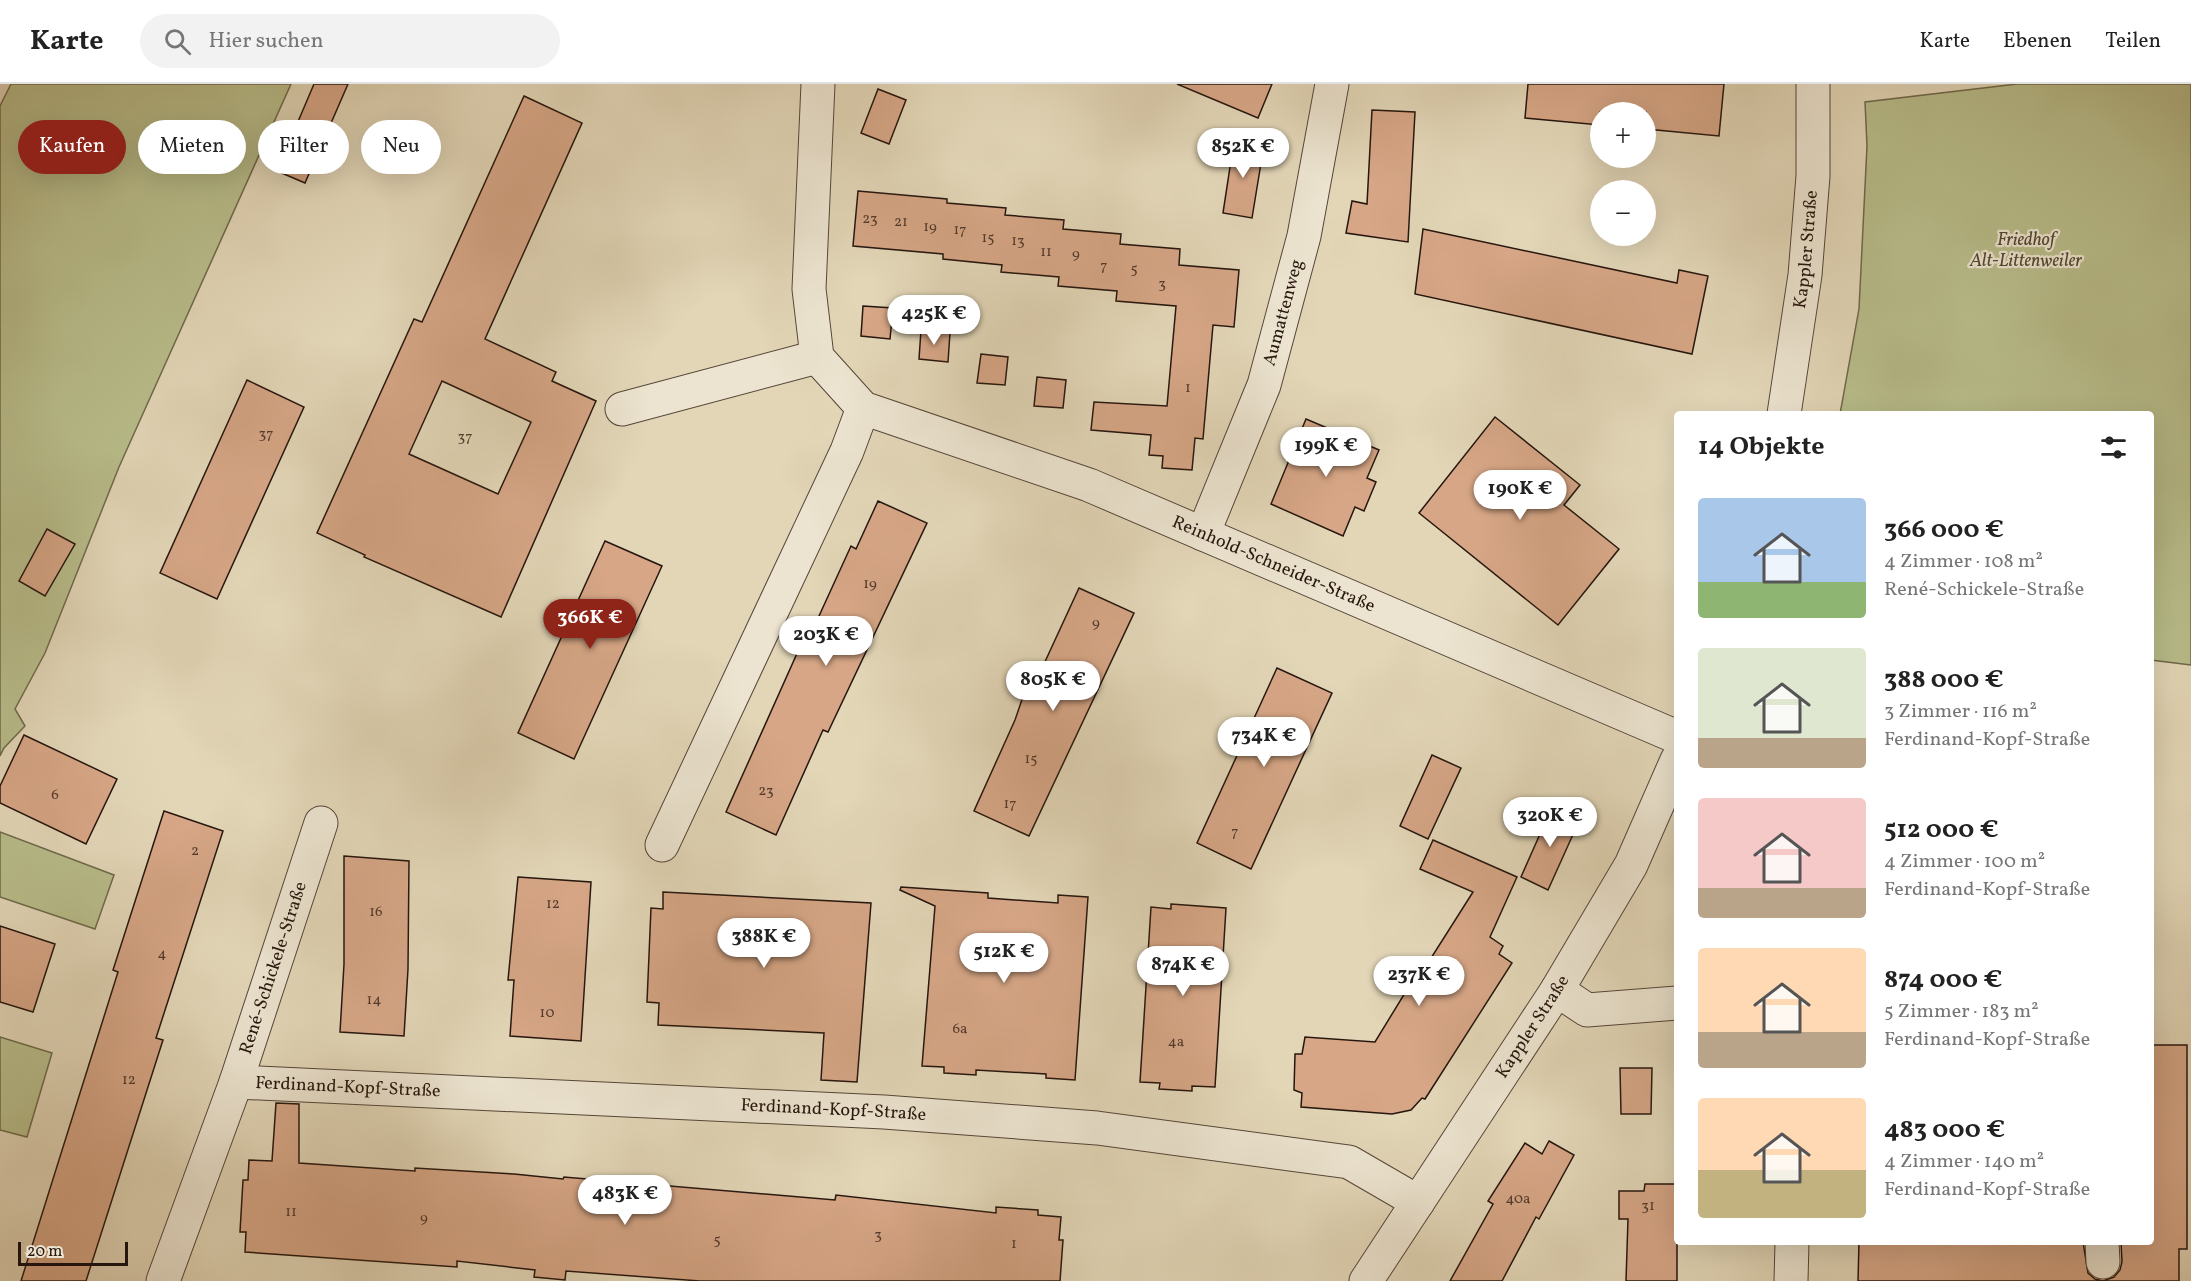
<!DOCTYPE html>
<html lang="de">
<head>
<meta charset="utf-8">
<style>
  :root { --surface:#fff; --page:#f2f2f2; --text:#222; --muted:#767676; --line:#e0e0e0; --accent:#8f2418 }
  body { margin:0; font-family:Vollkorn,serif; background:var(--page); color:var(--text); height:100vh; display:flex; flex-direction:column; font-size:22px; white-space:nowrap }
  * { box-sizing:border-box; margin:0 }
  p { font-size:20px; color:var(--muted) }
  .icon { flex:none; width:33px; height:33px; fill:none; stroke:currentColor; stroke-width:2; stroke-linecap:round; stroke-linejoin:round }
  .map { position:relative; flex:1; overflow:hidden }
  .sheet { position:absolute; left:1674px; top:327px; width:480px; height:834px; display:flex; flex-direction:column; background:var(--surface); border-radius:6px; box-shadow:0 6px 24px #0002 }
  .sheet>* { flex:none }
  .top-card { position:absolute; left:18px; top:36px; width:570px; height:54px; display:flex; gap:12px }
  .tools { position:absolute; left:1590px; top:18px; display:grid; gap:12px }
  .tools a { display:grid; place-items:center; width:66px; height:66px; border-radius:50%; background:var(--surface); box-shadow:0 6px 24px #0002; font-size:30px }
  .scale { position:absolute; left:18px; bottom:15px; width:110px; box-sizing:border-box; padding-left:6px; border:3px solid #26160e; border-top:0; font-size:16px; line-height:21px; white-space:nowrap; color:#26160e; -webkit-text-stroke:4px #ece4d0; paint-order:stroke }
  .price { position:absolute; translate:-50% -51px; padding:0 14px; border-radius:21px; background:#fff; color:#222; font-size:20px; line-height:39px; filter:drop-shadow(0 2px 3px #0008) }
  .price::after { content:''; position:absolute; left:50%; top:36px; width:18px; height:14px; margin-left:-9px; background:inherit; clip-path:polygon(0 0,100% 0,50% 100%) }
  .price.selected { background:var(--accent); color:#fff }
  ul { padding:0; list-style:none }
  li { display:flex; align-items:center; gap:18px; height:150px; padding:0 24px }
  li span { display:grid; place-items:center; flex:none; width:168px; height:120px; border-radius:6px; color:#555 }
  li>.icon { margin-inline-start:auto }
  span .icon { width:72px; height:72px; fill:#fffc; stroke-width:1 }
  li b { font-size:26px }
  h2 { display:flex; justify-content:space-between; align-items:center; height:72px; padding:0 24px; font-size:26px }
  .pill { padding:0 21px; border-radius:27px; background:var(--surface); box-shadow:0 6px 24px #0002; font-size:21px; line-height:54px }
  .pill.selected { background:var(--accent); color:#fff }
  header { display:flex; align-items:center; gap:36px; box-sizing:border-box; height:84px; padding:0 30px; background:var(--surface); border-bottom:2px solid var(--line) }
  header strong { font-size:28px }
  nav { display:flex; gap:33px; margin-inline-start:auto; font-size:21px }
  .search { width:420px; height:54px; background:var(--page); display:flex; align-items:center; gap:15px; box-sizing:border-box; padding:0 21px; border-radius:33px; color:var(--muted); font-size:22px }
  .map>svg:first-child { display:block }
  .green { fill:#b8bd8b; stroke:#6f6a4c; stroke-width:1.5 }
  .building { fill:#d6a686; stroke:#26160e; stroke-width:1.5; fill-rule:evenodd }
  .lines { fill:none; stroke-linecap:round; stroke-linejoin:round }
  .minor-casing { stroke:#554638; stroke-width:35 }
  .minor { stroke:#ece4d0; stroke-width:33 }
  .labels { text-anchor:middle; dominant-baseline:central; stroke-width:4.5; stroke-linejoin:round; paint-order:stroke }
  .number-label { font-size:15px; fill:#523a2c }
  .park-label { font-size:18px; font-style:italic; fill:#524834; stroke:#ece4d0 }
  .street-label { font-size:18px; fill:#26160e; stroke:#ece4d0 }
</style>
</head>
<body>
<header>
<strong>Karte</strong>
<div class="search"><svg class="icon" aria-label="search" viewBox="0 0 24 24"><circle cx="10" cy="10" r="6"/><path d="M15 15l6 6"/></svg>Hier suchen</div>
<nav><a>Karte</a><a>Ebenen</a><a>Teilen</a></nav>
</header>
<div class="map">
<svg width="2191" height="1197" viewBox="0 0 2191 1197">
  <rect width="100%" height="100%" fill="#e2d6b7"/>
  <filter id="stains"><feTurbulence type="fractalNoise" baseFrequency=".00333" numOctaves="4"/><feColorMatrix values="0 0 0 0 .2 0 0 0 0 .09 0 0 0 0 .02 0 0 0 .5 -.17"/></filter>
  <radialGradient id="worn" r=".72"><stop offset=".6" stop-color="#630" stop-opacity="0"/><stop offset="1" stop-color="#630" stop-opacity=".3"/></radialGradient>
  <!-- green -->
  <g class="green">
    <polygon points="11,0 291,0 119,383 45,569 15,625 25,642 4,664 0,672 0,22"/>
    <polygon points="2017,0 2191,0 2191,581 2151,576 2151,330 1840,330 1859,225 1867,62 1865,18"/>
    <polygon points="0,748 114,791 95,845 0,813"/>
    <polygon points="0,953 52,969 27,1053 0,1046"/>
  </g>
  <!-- building -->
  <g class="building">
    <polygon points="314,0 348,0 305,99 277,87"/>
    <polygon points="1177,0 1272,0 1258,34"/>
    <polygon points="1528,0 1724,0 1719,52 1646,45 1646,28 1600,28 1600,41 1525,34"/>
    <polygon points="878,5 906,16 889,60 861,49"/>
    <path d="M524,12L582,39L485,255L556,288L552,297L596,317L501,533L364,473L365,471L317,449L414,235L422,238ZM442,297L531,338L498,410L409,370Z"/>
    <polygon points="1372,26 1415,28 1408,158 1346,149 1352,117 1367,120"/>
    <polygon points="1234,57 1264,61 1252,134 1223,129"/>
    <polygon points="858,107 947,115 947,119 1006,124 1005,131 1064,136 1063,145 1121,150 1120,160 1180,165 1179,181 1239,186 1234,243 1213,241 1203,355 1195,354 1192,386 1162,384 1163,372 1149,371 1151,351 1091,346 1094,318 1167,322 1176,222 1116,217 1117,207 1058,202 1059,193 1001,188 1002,181 943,175 943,170 853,162"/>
    <polygon points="1423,145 1677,199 1679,186 1708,192 1692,270 1415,210"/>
    <polygon points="863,222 893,224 890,255 861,252"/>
    <polygon points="921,246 950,249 948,278 919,275"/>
    <polygon points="981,270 1008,273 1005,301 977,299"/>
    <polygon points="1037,293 1066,296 1063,324 1034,322"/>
    <polygon points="247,296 304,323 217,515 160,489"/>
    <polygon points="1495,333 1580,401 1564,421 1619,465 1558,541 1419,429"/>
    <polygon points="1306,335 1379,366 1367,394 1376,398 1364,427 1355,423 1343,452 1271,420"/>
    <polygon points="878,417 927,439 828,648 823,646 776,751 726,728 799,565 803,567 851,462 856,465"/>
    <polygon points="47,445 75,460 45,512 19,497"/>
    <polygon points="605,457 662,482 574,675 518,649"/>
    <polygon points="1079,504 1134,529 1029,752 974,727 1015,636 1030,592 1037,595"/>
    <polygon points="1277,584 1332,609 1251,785 1197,759"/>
    <polygon points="24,651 117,695 86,760 0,719 0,702"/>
    <polygon points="1432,671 1461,684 1428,755 1400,742"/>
    <polygon points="1552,723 1580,735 1548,806 1521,793"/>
    <polygon points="164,727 223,747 156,954 163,956 86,1197 21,1197 118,888 113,886"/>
    <polygon points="1433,756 1517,793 1490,853 1503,862 1499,870 1512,879 1425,1015 1422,1014 1411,1026 1392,1030 1301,1023 1302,1009 1294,1006 1295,970 1302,970 1305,953 1375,958 1411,899 1414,901 1473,808 1420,785"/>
    <polygon points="344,772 409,777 408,885 404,952 340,948 344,880"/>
    <polygon points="518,793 591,798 581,957 510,952 514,896 508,896"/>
    <polygon points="901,803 988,809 988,814 1058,819 1058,811 1088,813 1075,996 1046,994 1046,990 976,986 976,991 944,989 944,983 922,982 935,822 900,806"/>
    <polygon points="663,808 871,819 857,998 821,996 824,949 658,941 659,919 647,918 651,824 663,825"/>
    <polygon points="1171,820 1226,824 1215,1003 1192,1002 1192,1007 1159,1005 1160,999 1140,998 1151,823 1171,825"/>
    <polygon points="0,842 55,860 33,928 0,918"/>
    <polygon points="2151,961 2187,961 2187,1165 2179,1165 2179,1197 1858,1197 1859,1158 2083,1158 2088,1189 2095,1195 2103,1197 2114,1193 2120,1186 2122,1178 2121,1158 2151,1158"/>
    <polygon points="1620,984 1652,984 1651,1030 1621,1030"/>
    <polygon points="276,1019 299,1020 299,1079 415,1087 415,1084 514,1090 563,1095 564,1093 835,1116 836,1111 996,1129 996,1123 1038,1126 1038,1131 1061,1133 1059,1156 1063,1156 1060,1197 700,1197 566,1187 565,1196 534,1193 535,1186 457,1177 457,1183 245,1168 246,1148 240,1148 243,1096 248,1096 249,1076 272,1077"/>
    <polygon points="1549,1057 1574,1071 1539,1135 1536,1133 1502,1197 1450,1197 1493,1120 1488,1117 1525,1059 1542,1070"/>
    <polygon points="1645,1100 1677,1100 1677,1197 1626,1197 1628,1135 1619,1135 1619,1107 1644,1107"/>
  </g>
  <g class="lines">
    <defs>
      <g id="minor">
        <path id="s1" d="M818,0L809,205L817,273L863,324L1089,401L1677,653"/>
        <polyline points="622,325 817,273"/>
        <path id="s2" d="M1784,330L1805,191L1813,92V0"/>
        <path id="s3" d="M1203,450L1264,301L1304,152L1332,0"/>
        <polyline points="662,761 847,367 863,324"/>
        <polyline points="1557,906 1587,926 1677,919"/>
        <path id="s4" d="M236,998L884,1028L1097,1044L1349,1078L1418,1118"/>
        <polyline points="2102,1158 2103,1178"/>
        <path id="s5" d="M163,1197L236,998L321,739"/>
        <path id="s6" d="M1366,1197L1557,906L1631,781L1677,676"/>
        <polyline points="1791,1197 1792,1158"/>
      </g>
    </defs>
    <!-- minor casing -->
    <use href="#minor" class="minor-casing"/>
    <!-- minor -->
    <use href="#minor" class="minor"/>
  </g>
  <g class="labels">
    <!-- number labels -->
    <g class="number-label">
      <text x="870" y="135">23</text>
      <text x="901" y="138">21</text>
      <text x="930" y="143">19</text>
      <text x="960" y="146">17</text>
      <text x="988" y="154">15</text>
      <text x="1018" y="157">13</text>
      <text x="1046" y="168">11</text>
      <text x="1076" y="170">9</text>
      <text x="1104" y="182">7</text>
      <text x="1134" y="185">5</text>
      <text x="1162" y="200">3</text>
      <text x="1188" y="304">1</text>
      <text x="266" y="350">37</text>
      <text x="465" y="353">37</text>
      <text x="870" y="500">19</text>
      <text x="1096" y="539">9</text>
      <text x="1031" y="675">15</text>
      <text x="766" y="707">23</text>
      <text x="55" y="711">6</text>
      <text x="1010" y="720">17</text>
      <text x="1235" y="748">7</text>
      <text x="195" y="767">2</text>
      <text x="553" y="820">12</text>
      <text x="376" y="828">16</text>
      <text x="162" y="870">4</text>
      <text x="374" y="916">14</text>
      <text x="547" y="929">10</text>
      <text x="960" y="945">6a</text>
      <text x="1176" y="958">4a</text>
      <text x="129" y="996">12</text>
      <text x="1518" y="1115">40a</text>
      <text x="1648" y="1122">31</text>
      <text x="291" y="1128">11</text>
      <text x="424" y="1134">9</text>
      <text x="878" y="1151">3</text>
      <text x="717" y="1156">5</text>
      <text x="1014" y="1160">1</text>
    </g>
    <!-- park labels -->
    <g class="park-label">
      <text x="2026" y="156">Friedhof<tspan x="2026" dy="21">Alt-Littenweiler</tspan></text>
    </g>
    <!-- street labels -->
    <g class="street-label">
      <text stroke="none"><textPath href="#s2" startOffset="166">Kappler Straße</textPath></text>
      <text stroke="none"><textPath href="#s3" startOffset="236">Aumattenweg</textPath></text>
      <text stroke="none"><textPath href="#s1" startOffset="782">Reinhold-Schneider-Straße</textPath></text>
      <text stroke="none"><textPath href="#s5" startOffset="332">René-Schickele-Straße</textPath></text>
      <text stroke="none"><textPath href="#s6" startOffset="304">Kappler Straße</textPath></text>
      <text stroke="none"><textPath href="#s4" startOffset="112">Ferdinand-Kopf-Straße</textPath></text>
      <text stroke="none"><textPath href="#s4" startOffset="598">Ferdinand-Kopf-Straße</textPath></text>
    </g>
  </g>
  <rect width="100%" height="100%" filter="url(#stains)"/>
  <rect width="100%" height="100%" fill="url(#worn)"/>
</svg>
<div class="tools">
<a>+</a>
<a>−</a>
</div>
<div class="scale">20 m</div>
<b class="price" style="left:1243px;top:95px">852K €</b>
<b class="price" style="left:934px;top:262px">425K €</b>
<b class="price" style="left:1326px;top:394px">199K €</b>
<b class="price" style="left:1520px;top:437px">190K €</b>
<b class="price selected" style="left:590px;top:566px">366K €</b>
<b class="price" style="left:826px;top:583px">203K €</b>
<b class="price" style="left:1053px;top:628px">805K €</b>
<b class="price" style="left:1264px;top:684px">734K €</b>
<b class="price" style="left:1550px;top:764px">320K €</b>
<b class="price" style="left:764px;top:885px">388K €</b>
<b class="price" style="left:1004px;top:900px">512K €</b>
<b class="price" style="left:1183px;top:913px">874K €</b>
<b class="price" style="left:1419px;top:923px">237K €</b>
<b class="price" style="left:625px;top:1142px">483K €</b>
<div class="top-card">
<a class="pill selected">Kaufen</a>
<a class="pill">Mieten</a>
<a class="pill">Filter</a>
<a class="pill">Neu</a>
</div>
<section class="sheet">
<h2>14 Objekte<svg class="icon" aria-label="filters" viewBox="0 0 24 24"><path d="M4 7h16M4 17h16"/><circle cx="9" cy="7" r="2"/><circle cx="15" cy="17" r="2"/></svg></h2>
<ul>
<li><span style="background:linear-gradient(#a9c7e8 70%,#8fb573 0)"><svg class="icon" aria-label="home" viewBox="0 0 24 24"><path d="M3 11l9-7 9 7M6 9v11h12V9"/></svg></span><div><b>366 000 €</b><p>4 Zimmer · 108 m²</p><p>René-Schickele-Straße</p></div></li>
<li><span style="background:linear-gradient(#dfe7d0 75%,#b9a48a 0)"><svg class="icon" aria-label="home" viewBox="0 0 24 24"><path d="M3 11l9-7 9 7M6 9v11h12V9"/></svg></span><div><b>388 000 €</b><p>3 Zimmer · 116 m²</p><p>Ferdinand-Kopf-Straße</p></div></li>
<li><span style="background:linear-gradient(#f6c9c9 75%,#b9a48a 0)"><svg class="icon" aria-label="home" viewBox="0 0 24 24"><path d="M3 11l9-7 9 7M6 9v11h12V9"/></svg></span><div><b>512 000 €</b><p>4 Zimmer · 100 m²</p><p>Ferdinand-Kopf-Straße</p></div></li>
<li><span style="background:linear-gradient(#ffd9b3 70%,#b9a48a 0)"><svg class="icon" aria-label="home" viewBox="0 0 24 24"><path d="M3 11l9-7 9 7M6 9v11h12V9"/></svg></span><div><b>874 000 €</b><p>5 Zimmer · 183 m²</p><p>Ferdinand-Kopf-Straße</p></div></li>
<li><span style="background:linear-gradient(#ffd9b3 60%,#c2b280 0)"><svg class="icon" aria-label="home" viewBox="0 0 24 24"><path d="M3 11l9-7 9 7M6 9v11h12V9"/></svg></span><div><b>483 000 €</b><p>4 Zimmer · 140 m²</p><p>Ferdinand-Kopf-Straße</p></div></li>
</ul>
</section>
</div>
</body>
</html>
